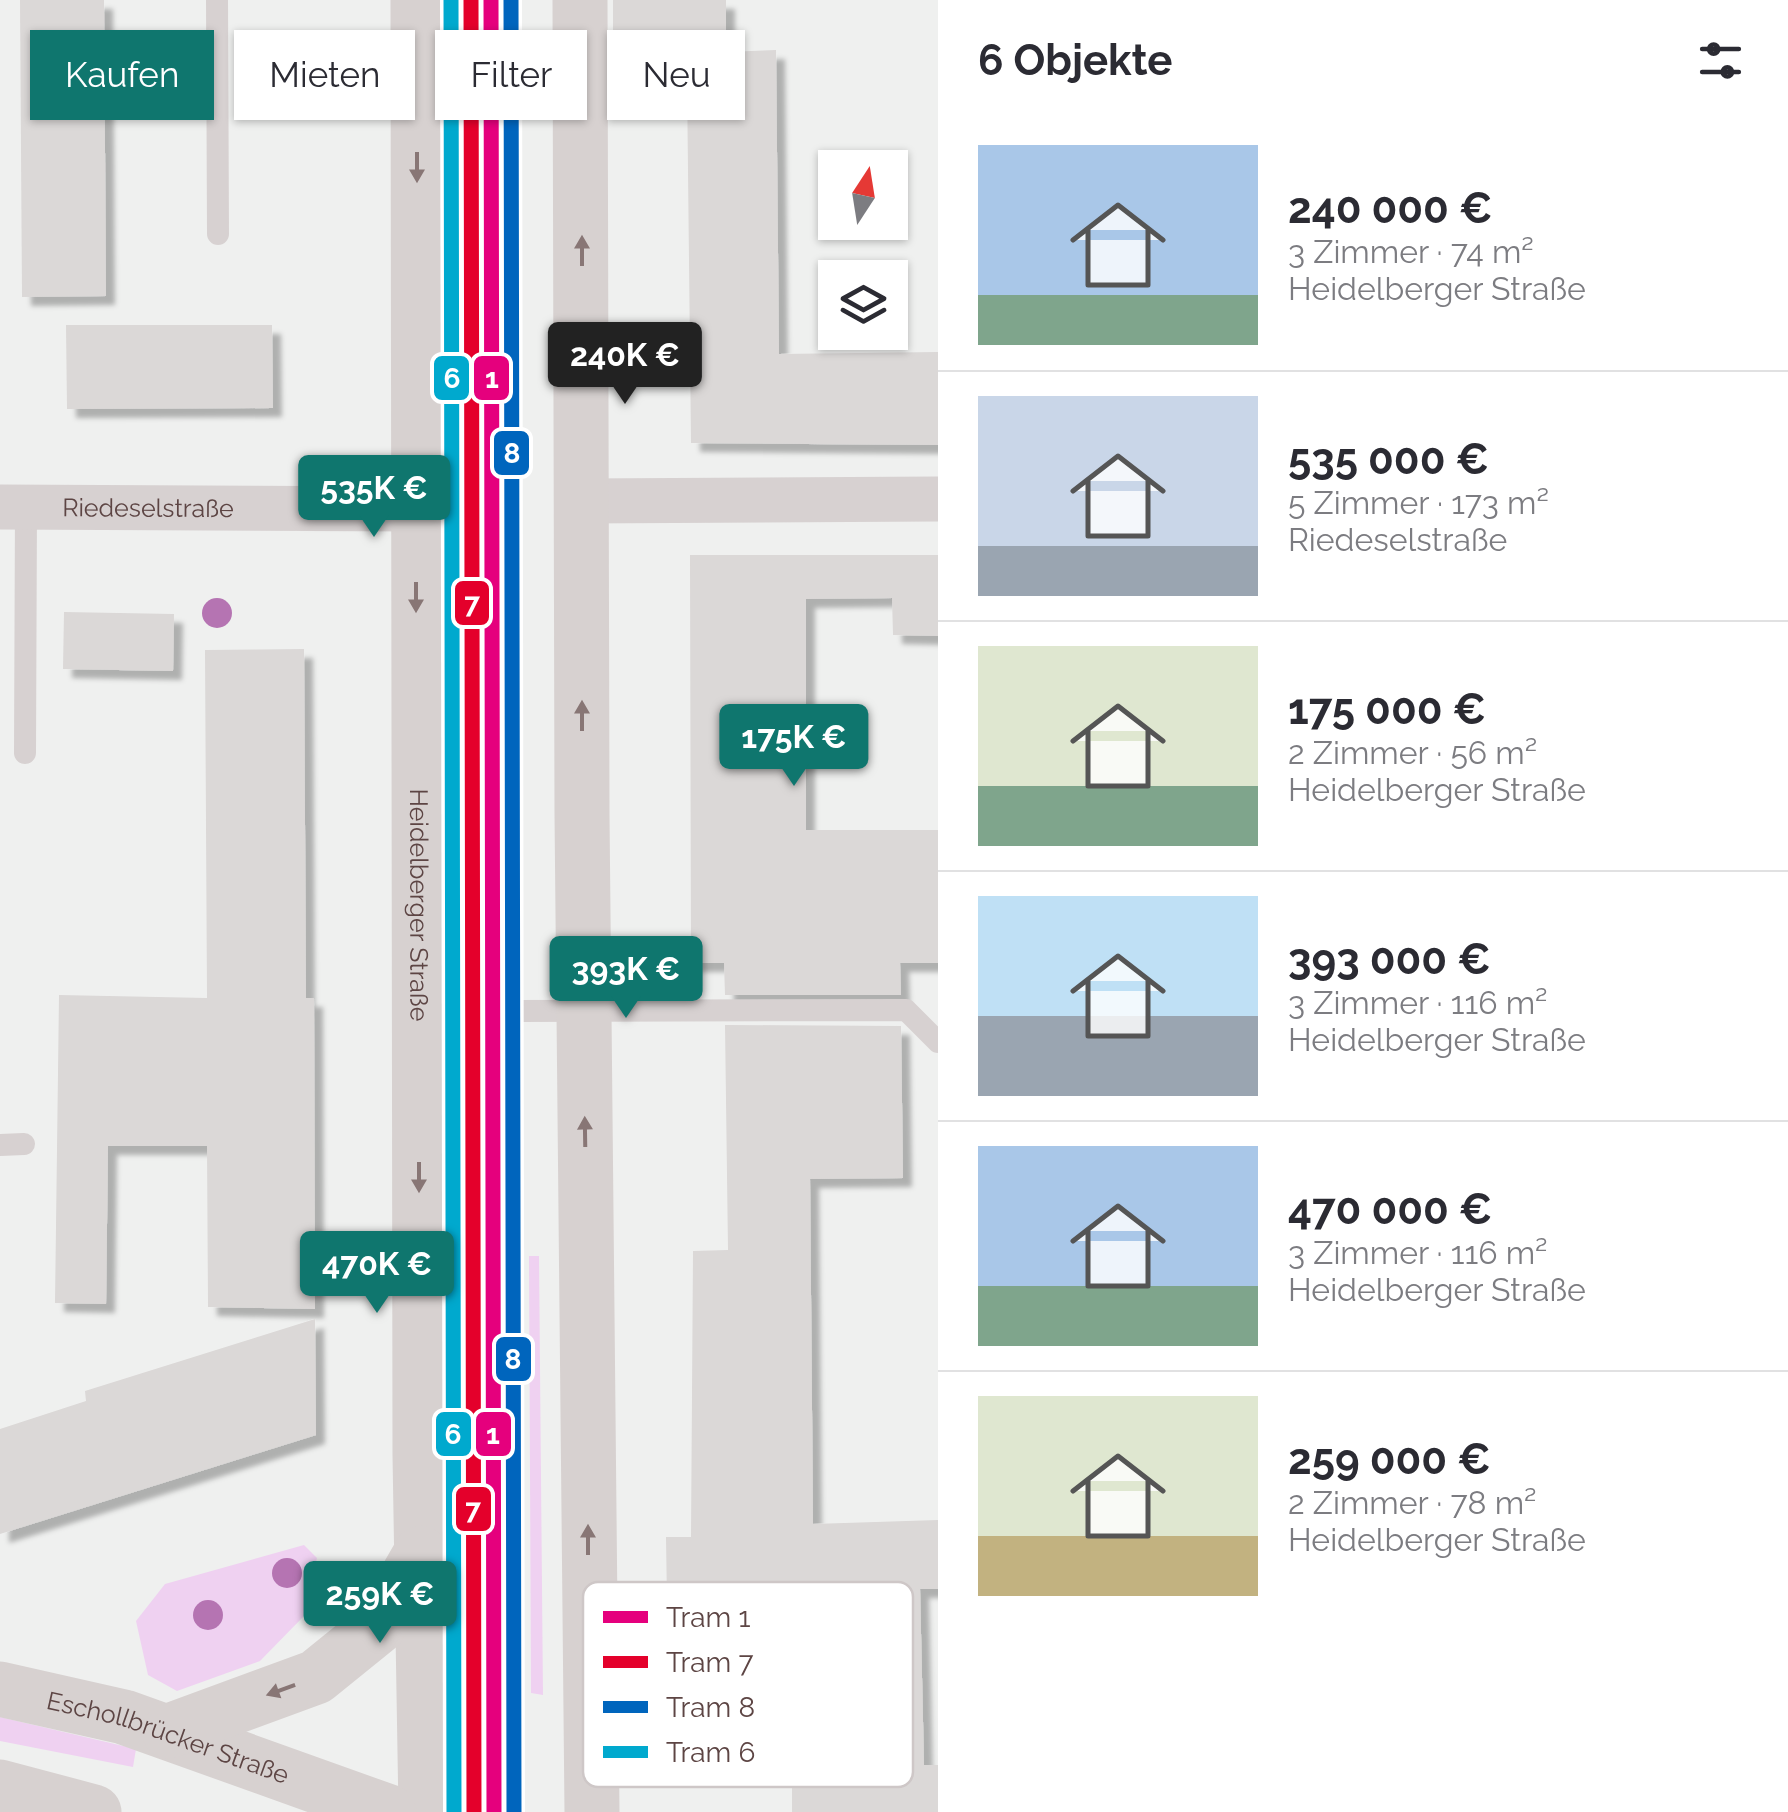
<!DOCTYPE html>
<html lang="de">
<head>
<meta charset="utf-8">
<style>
  :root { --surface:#fff; --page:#f2f2f3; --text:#2b2b33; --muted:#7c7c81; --line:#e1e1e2; --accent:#0f766e }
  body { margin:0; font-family:Raleway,sans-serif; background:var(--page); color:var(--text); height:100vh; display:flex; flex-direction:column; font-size:38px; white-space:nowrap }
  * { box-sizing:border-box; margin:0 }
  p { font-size:32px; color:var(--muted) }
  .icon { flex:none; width:55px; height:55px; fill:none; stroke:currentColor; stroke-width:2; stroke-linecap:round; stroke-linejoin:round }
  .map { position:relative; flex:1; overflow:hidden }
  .sheet { display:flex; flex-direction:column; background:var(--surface); width:850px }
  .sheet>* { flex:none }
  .hud { position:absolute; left:30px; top:30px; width:758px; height:90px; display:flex; gap:20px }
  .needle { width:65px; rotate:12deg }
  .fabs { position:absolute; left:818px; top:150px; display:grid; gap:20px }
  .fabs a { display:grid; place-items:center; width:90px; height:90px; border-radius:0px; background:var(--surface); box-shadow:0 2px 8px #0004; font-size:50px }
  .price { position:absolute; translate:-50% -85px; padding:0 22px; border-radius:10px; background:var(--accent); color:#fff; font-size:32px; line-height:65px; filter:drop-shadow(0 2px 5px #0008) }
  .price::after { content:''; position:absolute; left:50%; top:60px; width:30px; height:22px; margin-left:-15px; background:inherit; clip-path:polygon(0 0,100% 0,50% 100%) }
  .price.current { background:#222; color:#fff }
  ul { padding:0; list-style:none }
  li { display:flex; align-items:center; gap:30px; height:250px; padding:0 40px }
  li+li { border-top:2px solid var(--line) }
  li span { display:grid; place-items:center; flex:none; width:280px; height:200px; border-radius:0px; color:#555 }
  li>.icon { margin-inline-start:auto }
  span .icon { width:120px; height:120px; fill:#fffc; stroke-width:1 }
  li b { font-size:42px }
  h2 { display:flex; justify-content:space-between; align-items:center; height:120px; padding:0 40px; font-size:42px }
  .tag { padding:0 35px; border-radius:0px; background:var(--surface); box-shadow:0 2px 8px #0004; font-size:35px; line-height:90px }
  .tag.current { background:var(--accent); color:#fff }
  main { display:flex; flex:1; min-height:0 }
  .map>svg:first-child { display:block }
  .green { fill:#efd1f1 }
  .building { fill:#dbd8d7; filter:url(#shadow) }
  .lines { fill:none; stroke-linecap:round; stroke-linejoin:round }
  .service { stroke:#d7d1d1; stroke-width:22 }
  .minor { stroke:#d7d1d1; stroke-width:45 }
  .secondary { stroke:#d7d1d0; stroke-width:55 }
  .tram-1-casing { stroke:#fff; stroke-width:22 }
  .tram-2-casing { stroke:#fff; stroke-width:22 }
  .tram-3-casing { stroke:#fff; stroke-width:22 }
  .tram-4-casing { stroke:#fff; stroke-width:22 }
  .tram-1 { stroke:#e5007d; stroke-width:15 }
  .tram-2 { stroke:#e4002b; stroke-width:15 }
  .tram-3 { stroke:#0065bd; stroke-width:15 }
  .tram-4 { stroke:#00a9ce; stroke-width:15 }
  .tree { fill:#b574b2 }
  .oneway { fill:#887675 }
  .labels { text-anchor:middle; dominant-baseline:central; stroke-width:8; stroke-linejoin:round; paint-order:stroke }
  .street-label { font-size:25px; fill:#5d4544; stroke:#fff }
  .key { fill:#fff; stroke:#cec7c7; stroke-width:2.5 }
  .key-label { font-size:28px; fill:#5d4544 }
  .line-badge { stroke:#fff; stroke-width:4 }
  .badge-label { font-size:28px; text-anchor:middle; font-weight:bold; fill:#fff }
</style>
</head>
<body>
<main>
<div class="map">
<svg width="938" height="1812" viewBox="0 0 938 1812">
  <defs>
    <filter id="shadow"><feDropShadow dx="9" dy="9" stdDeviation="2.5" flood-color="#0004"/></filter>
  </defs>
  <rect width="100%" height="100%" fill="#eff0ef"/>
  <!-- green -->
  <g class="green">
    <polygon points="460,0 478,0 478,1271 460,1272"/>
    <polygon points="529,1256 539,1256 543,1695 531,1693"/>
    <polygon points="304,1545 317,1558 303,1617 260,1661 177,1691 148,1675 136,1621 165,1584"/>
    <polygon points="0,1717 136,1749 133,1767 0,1741"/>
  </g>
  <!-- building -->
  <g class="building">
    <polygon points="20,0 104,0 106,296 22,297"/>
    <polygon points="613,0 726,0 726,52 776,50 779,354 938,352 938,445 691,443 687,80 613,80"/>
    <polygon points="66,325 272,325 273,408 67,409"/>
    <polygon points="690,555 938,555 938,636 893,635 892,598 806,599 806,830 938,830 938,963 900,963 901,995 725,995 724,963 691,963"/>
    <polygon points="64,612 174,614 173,671 63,669"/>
    <polygon points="304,649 306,998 314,998 315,1309 208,1307 207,1146 108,1146 106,1304 55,1303 59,995 207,998 205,650"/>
    <polygon points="725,1025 901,1026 903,1178 810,1179 813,1524 938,1520 938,1589 920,1589 924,1765 938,1765 938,1812 792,1812 792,1667 668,1667 666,1537 691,1537 693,1251 728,1250"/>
    <polygon points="315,1319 316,1435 0,1534 0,1429 86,1401 85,1391"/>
  </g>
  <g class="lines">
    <!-- service -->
    <g class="service">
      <polyline points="217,0 218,234"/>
      <polyline points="25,753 26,507"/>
      <polyline points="519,1011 906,1010 938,1042"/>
      <polyline points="0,1145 24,1144"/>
    </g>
    <!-- minor -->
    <g class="minor">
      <polyline points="583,501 938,499"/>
      <path id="s1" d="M0,507L416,509"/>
    </g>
    <!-- secondary -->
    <g class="secondary">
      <path id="s2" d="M418,0L420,1455L426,1812"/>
      <polyline points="580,0 582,814 592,1812"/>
      <path id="s3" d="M0,1689L124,1717L389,1812"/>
      <polyline points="169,1731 316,1677 379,1626 421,1553"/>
      <polyline points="0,1787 94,1812"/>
    </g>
    <defs>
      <polyline id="tram-1" points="491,0 494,1812"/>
      <polyline id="tram-2" points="471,0 474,1812"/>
      <polyline id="tram-3" points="511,0 514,1812"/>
      <polyline id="tram-4" points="451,0 454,1812"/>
    </defs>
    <!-- tram-1 casing -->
    <use href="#tram-1" class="tram-1-casing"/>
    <!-- tram-2 casing -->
    <use href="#tram-2" class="tram-2-casing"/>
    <!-- tram-3 casing -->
    <use href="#tram-3" class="tram-3-casing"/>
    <!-- tram-4 casing -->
    <use href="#tram-4" class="tram-4-casing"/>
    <!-- tram-1 -->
    <use href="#tram-1" class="tram-1"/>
    <!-- tram-2 -->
    <use href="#tram-2" class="tram-2"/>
    <!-- tram-3 -->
    <use href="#tram-3" class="tram-3"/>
    <!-- tram-4 -->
    <use href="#tram-4" class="tram-4"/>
  </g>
  <!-- trees -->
  <g class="tree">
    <circle cx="217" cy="613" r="15"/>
    <circle cx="287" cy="1573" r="15"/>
    <circle cx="208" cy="1615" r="15"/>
  </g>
  <!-- one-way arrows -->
  <defs><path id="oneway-solid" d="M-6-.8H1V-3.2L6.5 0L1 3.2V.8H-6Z" transform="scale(2.5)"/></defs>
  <g class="oneway">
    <use href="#oneway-solid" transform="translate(417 167) rotate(90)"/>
    <use href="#oneway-solid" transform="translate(582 251) rotate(-90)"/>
    <use href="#oneway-solid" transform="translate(416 597) rotate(90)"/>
    <use href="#oneway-solid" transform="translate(582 716) rotate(-90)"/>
    <use href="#oneway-solid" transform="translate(585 1132) rotate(-91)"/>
    <use href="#oneway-solid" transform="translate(419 1177) rotate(90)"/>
    <use href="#oneway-solid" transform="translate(588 1540) rotate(-90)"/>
    <use href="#oneway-solid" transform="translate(281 1690) rotate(160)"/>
  </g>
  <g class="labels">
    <!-- street labels -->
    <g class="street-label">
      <text stroke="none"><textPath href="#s1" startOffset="148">Riedeselstraße</textPath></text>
      <text stroke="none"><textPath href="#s2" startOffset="905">Heidelberger Straße</textPath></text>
      <text stroke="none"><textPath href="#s3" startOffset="175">Eschollbrücker Straße</textPath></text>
    </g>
  </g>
  <!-- legend -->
  <rect x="583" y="1582" width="330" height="205" rx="15" class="key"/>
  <rect x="603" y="1611" width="45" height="12" fill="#e5007d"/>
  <rect x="603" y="1656" width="45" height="12" fill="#e4002b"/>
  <rect x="603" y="1701" width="45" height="12" fill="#0065bd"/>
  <rect x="603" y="1746" width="45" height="12" fill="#00a9ce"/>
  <g class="key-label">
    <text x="666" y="1627">Tram 1</text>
    <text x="666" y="1672">Tram 7</text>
    <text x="666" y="1717">Tram 8</text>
    <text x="666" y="1762">Tram 6</text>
  </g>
  <g class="line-badge">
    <rect x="432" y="354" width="39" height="48" rx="10" fill="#00a9ce"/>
    <rect x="472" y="354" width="39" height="48" rx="10" fill="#e5007d"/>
    <rect x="492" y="429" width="39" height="48" rx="10" fill="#0065bd"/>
    <rect x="453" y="579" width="38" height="48" rx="10" fill="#e4002b"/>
    <rect x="494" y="1335" width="39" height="48" rx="10" fill="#0065bd"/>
    <rect x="434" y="1410" width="39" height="48" rx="10" fill="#00a9ce"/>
    <rect x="474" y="1410" width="39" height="48" rx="10" fill="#e5007d"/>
    <rect x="454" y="1485" width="39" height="48" rx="10" fill="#e4002b"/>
  </g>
  <g class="badge-label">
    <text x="452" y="388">6</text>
    <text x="492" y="388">1</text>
    <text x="512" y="463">8</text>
    <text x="472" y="613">7</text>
    <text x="513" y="1369">8</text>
    <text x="453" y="1444">6</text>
    <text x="493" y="1444">1</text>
    <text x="473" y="1519">7</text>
  </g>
</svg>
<div class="fabs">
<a><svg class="needle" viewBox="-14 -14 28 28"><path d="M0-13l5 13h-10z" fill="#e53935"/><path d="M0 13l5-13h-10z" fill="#7c7c81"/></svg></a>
<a><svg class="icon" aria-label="layers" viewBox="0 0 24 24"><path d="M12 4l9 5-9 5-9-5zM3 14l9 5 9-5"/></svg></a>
</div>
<b class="price current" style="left:625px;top:407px">240K €</b>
<b class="price" style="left:374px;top:540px">535K €</b>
<b class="price" style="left:794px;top:789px">175K €</b>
<b class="price" style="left:626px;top:1021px">393K €</b>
<b class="price" style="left:377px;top:1316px">470K €</b>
<b class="price" style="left:380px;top:1646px">259K €</b>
<div class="hud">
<a class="tag current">Kaufen</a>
<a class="tag">Mieten</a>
<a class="tag">Filter</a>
<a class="tag">Neu</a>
</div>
</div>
<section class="sheet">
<h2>6 Objekte<svg class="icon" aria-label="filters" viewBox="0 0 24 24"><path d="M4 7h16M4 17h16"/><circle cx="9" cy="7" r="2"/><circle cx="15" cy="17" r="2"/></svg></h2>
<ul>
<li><span style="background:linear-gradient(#a9c7e8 75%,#7fa58c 0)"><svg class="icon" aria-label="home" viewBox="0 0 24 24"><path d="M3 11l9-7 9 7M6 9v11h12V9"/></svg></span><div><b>240 000 €</b><p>3 Zimmer · 74 m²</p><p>Heidelberger Straße</p></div></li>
<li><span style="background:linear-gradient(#c9d6e8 75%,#9aa5b1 0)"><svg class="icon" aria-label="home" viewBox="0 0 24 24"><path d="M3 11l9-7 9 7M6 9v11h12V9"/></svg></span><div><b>535 000 €</b><p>5 Zimmer · 173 m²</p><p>Riedeselstraße</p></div></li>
<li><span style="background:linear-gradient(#dfe7d0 70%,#7fa58c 0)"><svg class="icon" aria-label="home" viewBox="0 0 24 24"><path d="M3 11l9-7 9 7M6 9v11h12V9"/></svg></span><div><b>175 000 €</b><p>2 Zimmer · 56 m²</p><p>Heidelberger Straße</p></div></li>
<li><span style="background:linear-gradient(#bfe0f5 60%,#9aa5b1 0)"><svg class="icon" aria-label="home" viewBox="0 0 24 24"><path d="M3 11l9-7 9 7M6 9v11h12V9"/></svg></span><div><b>393 000 €</b><p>3 Zimmer · 116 m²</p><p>Heidelberger Straße</p></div></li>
<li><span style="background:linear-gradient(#a9c7e8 70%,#7fa58c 0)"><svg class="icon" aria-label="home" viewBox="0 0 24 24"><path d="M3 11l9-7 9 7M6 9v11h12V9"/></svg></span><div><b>470 000 €</b><p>3 Zimmer · 116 m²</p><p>Heidelberger Straße</p></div></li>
<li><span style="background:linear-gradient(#dfe7d0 70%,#c2b280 0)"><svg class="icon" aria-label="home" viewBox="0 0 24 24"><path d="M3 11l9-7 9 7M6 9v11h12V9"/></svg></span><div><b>259 000 €</b><p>2 Zimmer · 78 m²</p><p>Heidelberger Straße</p></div></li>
</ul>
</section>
</main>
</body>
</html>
